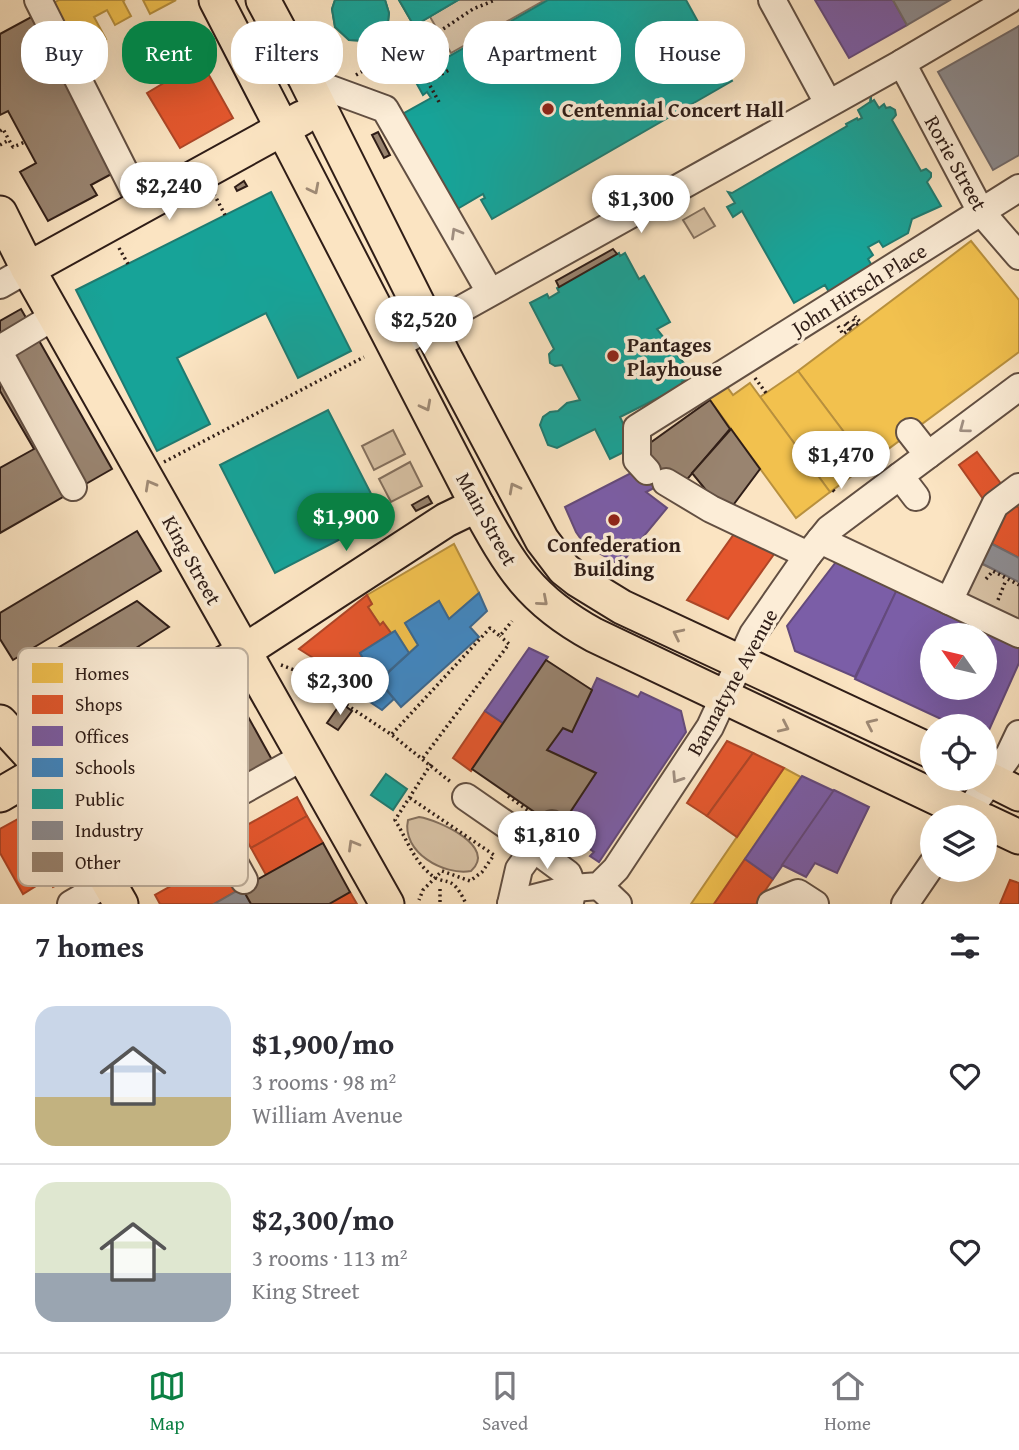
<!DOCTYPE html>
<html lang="en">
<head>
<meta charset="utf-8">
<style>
  :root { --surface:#fff; --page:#f2f2f3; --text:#2b2b33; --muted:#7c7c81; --line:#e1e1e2; --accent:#0b8043 }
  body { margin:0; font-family:"Gentium Book Plus",serif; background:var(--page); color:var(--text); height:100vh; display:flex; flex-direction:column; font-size:26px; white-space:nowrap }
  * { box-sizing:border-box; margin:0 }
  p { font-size:23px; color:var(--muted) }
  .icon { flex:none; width:38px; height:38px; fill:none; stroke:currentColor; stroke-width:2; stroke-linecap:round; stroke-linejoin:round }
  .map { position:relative; height:904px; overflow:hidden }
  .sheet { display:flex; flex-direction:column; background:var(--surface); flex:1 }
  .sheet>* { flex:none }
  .guide { position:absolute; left:21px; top:21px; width:978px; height:63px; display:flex; gap:14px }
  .needle { width:46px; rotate:304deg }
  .controls { position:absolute; left:920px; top:623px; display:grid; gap:14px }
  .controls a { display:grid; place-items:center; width:77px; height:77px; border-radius:50%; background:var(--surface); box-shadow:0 7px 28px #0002; font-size:35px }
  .price { position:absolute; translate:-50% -60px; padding:0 16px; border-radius:24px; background:#fff; color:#222; font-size:23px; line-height:46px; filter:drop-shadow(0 2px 4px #0008) }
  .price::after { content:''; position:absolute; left:50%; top:42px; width:21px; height:16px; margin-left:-10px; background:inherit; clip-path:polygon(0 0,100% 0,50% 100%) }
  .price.current { background:var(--accent); color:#fff }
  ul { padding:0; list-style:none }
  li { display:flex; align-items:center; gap:21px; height:175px; padding:0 35px }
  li+li { border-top:2px solid var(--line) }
  li span { display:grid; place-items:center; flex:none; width:196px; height:140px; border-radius:21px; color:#555 }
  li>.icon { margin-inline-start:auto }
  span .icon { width:84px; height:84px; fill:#fffc; stroke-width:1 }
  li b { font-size:30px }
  h2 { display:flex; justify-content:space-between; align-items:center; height:84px; padding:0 35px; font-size:30px }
  .pill { padding:0 24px; border-radius:28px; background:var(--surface); box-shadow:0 7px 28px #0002; font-size:24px; line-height:63px }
  .pill.current { background:var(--accent); color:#fff }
  .tab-bar { display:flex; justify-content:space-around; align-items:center; height:98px; border-top:2px solid var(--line); background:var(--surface); font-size:19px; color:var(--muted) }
  .tab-bar a { display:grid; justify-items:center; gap:4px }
  .tab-bar .current { color:var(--accent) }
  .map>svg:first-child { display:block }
  .green { fill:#d8c2a5; stroke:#84705e; stroke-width:2 }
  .homes { fill:#f2c14e; stroke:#b8903e; stroke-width:2 }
  .shops { fill:#e4572e; stroke:#ae4627; stroke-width:2 }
  .offices { fill:#7b5ea7; stroke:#644a7c; stroke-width:2; fill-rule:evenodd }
  .schools { fill:#3f88c5; stroke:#3a6891; stroke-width:2 }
  .public { fill:#17a398; stroke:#1e7b71; stroke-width:2 }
  .industry { fill:#8d8d92; stroke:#716b6d; stroke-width:2 }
  .building { fill:#998470; stroke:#2f1d17; stroke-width:2 }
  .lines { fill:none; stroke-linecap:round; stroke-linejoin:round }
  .minor-casing { stroke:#624f42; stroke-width:30 }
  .major-casing { stroke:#2f1d17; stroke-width:37 }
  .path { stroke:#2f1d17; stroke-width:3.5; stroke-dasharray:2 3.5; stroke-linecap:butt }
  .minor { stroke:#fcedd7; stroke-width:26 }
  .major { stroke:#fbe4c2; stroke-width:33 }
  .oneway { stroke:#9f8a75 }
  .oneway2 { stroke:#a08f81 }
  .poi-dot { fill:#8f2418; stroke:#fcedd7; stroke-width:2.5 }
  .labels { text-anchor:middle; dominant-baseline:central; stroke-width:7; stroke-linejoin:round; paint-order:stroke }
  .poi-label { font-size:21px; font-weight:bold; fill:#2f1d17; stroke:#fcedd7; text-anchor:start }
  .street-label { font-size:21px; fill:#2f1d17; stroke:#fcedd7 }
  .key { fill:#fcedd7; stroke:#beaf9d; stroke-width:2 }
  .key-label { font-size:19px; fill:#2f1d17 }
</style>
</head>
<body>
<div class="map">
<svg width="1019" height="904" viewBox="0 0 1019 904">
  <rect width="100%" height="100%" fill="#fbe4c2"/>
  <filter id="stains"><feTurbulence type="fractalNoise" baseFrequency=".00286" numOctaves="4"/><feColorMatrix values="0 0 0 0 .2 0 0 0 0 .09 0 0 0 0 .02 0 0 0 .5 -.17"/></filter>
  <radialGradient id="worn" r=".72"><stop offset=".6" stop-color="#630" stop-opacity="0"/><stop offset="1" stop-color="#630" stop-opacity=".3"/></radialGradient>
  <!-- green -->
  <g class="green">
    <polygon points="444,0 545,0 451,53 426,10"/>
    <polygon points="704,208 715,226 694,238 683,220"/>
    <polygon points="393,430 405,454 374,470 362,446"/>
    <polygon points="410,462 422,486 391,502 379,479"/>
    <polygon points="974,560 1019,582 1019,625 964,598"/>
    <path d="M419,817C439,820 498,847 471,871C444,876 401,852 408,820Z"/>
  </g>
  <!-- homes -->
  <g class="homes">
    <polygon points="59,0 125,0 123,1 131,16 115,25 107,10 94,17 106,39 77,55 50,5"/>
    <polygon points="143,0 176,0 150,14"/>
    <polygon points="971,241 1019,300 1019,352 868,464 798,371"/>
    <polygon points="798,371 868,464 830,492 760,397"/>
    <polygon points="750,383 830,492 796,518 707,396 725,384 733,395"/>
    <polygon points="454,544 479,593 449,619 439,601 405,623 418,645 409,653 395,631 391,633 383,622 380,625 368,607 372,604 367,595"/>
    <polygon points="784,768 801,777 745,859 714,904 691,904"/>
  </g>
  <!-- shops -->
  <g class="shops">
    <polygon points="201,61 233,118 180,148 147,93"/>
    <polygon points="977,452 1005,489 986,503 959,465"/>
    <polygon points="1013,502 1019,508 1019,558 987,541"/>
    <polygon points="739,527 782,543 728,619 687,600"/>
    <polygon points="367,595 372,604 368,607 380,625 383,622 391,633 360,653 372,674 358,686 299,649"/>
    <polygon points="485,711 503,723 471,771 453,758"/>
    <polygon points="727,741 753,753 707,816 687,803"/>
    <polygon points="753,753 784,768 737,837 707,816"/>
    <polygon points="297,797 307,816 251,848 240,829"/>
    <polygon points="27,814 37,817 67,867 62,870 67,880 53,887 49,878 23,894 0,853 0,829"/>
    <polygon points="307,816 323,843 266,875 251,848"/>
    <polygon points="223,857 240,889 214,904 160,904 155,895"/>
    <polygon points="745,859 773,879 756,904 714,904"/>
    <polygon points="1010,880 1019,883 1019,904 1000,904"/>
    <polygon points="350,892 357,904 329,904"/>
  </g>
  <!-- offices -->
  <g class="offices">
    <polygon points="815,0 893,0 907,25 849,58"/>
    <polygon points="655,467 674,478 646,492 667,508 620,565 585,545 576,532 565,507 637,470"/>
    <polygon points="839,558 898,588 855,677 795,651 787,626"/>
    <path d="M899,585L1019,641V663L985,739V726H956L855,679ZM933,635H985V688H933Z"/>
    <polygon points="529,648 548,657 503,723 485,711"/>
    <polygon points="597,678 638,697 641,692 681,711 686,732 599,862 590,856 594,852 559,829 596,773 547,750 563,728 572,732"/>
    <polygon points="802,776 834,791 773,879 745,859"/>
    <polygon points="834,790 869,807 837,873 815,863 806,877 782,865"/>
  </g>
  <!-- schools -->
  <g class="schools">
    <polygon points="479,593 487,611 470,627 479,637 401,707 379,681 418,645 405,623 439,601 449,619"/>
    <polygon points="395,631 409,653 366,692 358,686 372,674 360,653"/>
    <polygon points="379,681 394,699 382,710 361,696"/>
  </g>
  <!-- public -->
  <g class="public">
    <polygon points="335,0 385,0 389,13 388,22 383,31 368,41 349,40 335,27 332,9"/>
    <polygon points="335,0 385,0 389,13 388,22 383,31 368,41 349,40 335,27 332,9"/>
    <polygon points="399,0 458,0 414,26"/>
    <polygon points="399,0 458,0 414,26"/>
    <polygon points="548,0 686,0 713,49 718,46 725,58 720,60 732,81 492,219 481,200 485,198 483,194 454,211 399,116 431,98 427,92 423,95 413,77"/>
    <polygon points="871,93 871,102 874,100 879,108 884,104 886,108 890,107 895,110 896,115 892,120 921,171 926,169 931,173 931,177 927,182 941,206 912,219 908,233 883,247 879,241 868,247 873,255 868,259 874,269 830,294 825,285 794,303 742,211 733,217 727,207 735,203 728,192 732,193 847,126 846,124 857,118 858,120 862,118 858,110 870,102"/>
    <polygon points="271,192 351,351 298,378 266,313 177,358 210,424 157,451 76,290"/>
    <polygon points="619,253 620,256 625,253 639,279 644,276 670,322 657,329 694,376 682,382 684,385 620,417 634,447 610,459 595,429 557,448 548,445 540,425 543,417 550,412 558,411 567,403 580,400 562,365 555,366 550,363 549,354 554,349 530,303 547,294 549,298 559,292 557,288 568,281"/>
    <polygon points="328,410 383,517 275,573 220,465"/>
    <polygon points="386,774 407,789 393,810 371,795"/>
  </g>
  <!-- industry -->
  <g class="industry">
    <polygon points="893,0 950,0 907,25"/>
    <polygon points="1019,26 1019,155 993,170 938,72"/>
    <polygon points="990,543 1019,558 1019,582 981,563"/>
    <polygon points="242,888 251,904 214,904"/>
  </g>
  <!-- building -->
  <g class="building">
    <polygon points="33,16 117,171 91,185 97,195 48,221 20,172 36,163 8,111 0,115 0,34"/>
    <polygon points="378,132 390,155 384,158 372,135"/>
    <polygon points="244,181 247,186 237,191 235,187"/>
    <polygon points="613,249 617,254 559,287 556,281"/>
    <polygon points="21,309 112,469 0,533 0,468 34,449 0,391 0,321"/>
    <polygon points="710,400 730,429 684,483 652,465 643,448"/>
    <polygon points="731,429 760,469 731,508 704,493 706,490 692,473"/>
    <polygon points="428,496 432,503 416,511 412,505"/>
    <polygon points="137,531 161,571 13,660 0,639 0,613"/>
    <polygon points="137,601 169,627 59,697 24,668"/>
    <polygon points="546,660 592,690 572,732 563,728 547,750 596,773 559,829 472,769"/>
    <polygon points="236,695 276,767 238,788 198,716"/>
    <polygon points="341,703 352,711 338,730 327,723"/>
    <polygon points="323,843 350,892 329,904 251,904 242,888"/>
  </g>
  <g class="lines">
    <defs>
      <g id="minor">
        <polyline points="38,0 142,206"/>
        <polyline points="772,0 828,103"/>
        <polyline points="902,63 981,212 1019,256"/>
        <polyline points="306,80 385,109 490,292"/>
        <polyline points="0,285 28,269"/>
        <polyline points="395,346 902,63 1009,0"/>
        <polyline points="0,349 55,316"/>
        <polyline points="0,354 73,487"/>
        <polyline points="910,432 928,455"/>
        <polyline points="647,471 637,460 637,428 1019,188"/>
        <polyline points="900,476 916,497"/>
        <polyline points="666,482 711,509 808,555"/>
        <polyline points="820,540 1019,634"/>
        <polyline points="949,601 995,505 1019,487"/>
        <polyline points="466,797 531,842 545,857 568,874 573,888 570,902"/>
        <polyline points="206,811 244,880"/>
        <polyline points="964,817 1009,755 1019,734"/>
        <polyline points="161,836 177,867"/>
        <polyline points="101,869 303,757"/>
        <polyline points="599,886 618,904"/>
        <polyline points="71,904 109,882"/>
        <polyline points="511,904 573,888 599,886 616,869 710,727 753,634 808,555 829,529 1019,387"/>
        <polyline points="511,904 519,869 552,824"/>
        <polyline points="771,904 798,893 815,904"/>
        <polyline points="905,904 933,863"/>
      </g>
      <g id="major">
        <path d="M216,0L477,505C511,567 530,600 594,635L977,817"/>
        <polyline points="263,0 306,80 443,354 542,540 564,569 578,580 622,607 933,752"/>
        <polyline points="0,213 28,269 387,904"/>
        <polyline points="28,269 302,118"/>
        <polyline points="0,722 43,769 121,904"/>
        <polyline points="985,777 1019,794"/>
        <polyline points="0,795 243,652 446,520 477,505"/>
        <polyline points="985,821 1019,837"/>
      </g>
    </defs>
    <!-- minor casing -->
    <use href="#minor" class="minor-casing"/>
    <!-- major casing -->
    <use href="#major" class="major-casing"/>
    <!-- path -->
    <g class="path">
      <polyline points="356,75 402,48 437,33 473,9 495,0"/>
      <polyline points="439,102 428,82 451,69"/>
      <polyline points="0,131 3,129 9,140"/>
      <polyline points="0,145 9,140 13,147 25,142"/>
      <polyline points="214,194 225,215"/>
      <polyline points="119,248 128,264"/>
      <polyline points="853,319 857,324 860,322 855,316"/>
      <polyline points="847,322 851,328 854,326 851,321"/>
      <polyline points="838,326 843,334 849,330 844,323"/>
      <polyline points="755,378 766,393"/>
      <polyline points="164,462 364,357"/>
      <polyline points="833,490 836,493"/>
      <polyline points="986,579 993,571 1019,585"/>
      <polyline points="998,600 1006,580"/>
      <polyline points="281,665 294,670 392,735 452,783"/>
      <polyline points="392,734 490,628 500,636 512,621"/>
      <polyline points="423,758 509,644 500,636"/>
      <path d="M431,764L395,820C405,836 413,858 427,871C445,890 450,869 466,904"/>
      <polyline points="508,796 533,814"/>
      <polyline points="410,798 494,855 482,872 470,881 442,871 423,890 419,900"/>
      <polyline points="440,889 440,904"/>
    </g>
    <!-- minor -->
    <use href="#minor" class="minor"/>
    <!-- major -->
    <use href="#major" class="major"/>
  </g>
  <!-- one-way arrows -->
  <defs><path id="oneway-chevron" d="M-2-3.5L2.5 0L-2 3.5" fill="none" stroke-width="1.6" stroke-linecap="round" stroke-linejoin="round" transform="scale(1.75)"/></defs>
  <g class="oneway">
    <use href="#oneway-chevron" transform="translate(314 189) rotate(63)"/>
    <use href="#oneway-chevron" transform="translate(426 406) rotate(62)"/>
    <use href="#oneway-chevron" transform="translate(150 485) rotate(-119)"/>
    <use href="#oneway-chevron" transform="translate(514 488) rotate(-118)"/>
    <use href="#oneway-chevron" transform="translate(543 601) rotate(41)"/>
    <use href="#oneway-chevron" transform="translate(678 634) rotate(-154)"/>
    <use href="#oneway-chevron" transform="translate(871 724) rotate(-155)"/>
    <use href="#oneway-chevron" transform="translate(784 727) rotate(25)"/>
    <use href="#oneway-chevron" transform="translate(353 845) rotate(-120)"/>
  </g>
  <g class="oneway2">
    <use href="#oneway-chevron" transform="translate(456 233) rotate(-120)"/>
    <use href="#oneway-chevron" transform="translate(964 428) rotate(143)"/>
    <use href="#oneway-chevron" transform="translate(677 778) rotate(123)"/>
  </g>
  <!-- markers -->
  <g class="poi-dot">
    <circle cx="548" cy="109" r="7"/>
    <circle cx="613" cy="356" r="7"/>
    <circle cx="614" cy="520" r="7"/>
  </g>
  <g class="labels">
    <!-- poi labels -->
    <g class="poi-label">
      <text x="562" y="109">Centennial Concert Hall</text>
      <text x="627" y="344">Pantages<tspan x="627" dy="24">Playhouse</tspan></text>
      <text x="614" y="544" text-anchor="middle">Confederation<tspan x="614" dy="24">Building</tspan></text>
    </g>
    <!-- street labels -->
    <g class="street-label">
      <text transform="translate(956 163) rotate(61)">Rorie Street</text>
      <text transform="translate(859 289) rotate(-32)">John Hirsch Place</text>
      <text transform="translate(487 519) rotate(61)">Main Street</text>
      <text transform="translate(192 560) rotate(61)">King Street</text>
      <text transform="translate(732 682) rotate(-61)">Bannatyne Avenue</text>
    </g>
  </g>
  <!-- legend -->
  <rect x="18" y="648" width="230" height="238" rx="10" class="key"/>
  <rect x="32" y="663" width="31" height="20" fill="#f2c14e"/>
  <rect x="32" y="695" width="31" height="19" fill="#e4572e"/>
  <rect x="32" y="726" width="31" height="20" fill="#7b5ea7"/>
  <rect x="32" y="758" width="31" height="19" fill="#3f88c5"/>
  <rect x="32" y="789" width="31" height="20" fill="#17a398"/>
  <rect x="32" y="821" width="31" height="19" fill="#8d8d92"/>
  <rect x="32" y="852" width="31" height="20" fill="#998470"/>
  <g class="key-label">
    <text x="75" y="680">Homes</text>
    <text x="75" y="711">Shops</text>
    <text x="75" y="743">Offices</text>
    <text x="75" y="774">Schools</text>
    <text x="75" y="806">Public</text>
    <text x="75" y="837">Industry</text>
    <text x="75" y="869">Other</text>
  </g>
  <rect width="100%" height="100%" filter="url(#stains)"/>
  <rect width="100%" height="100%" fill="url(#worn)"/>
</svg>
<div class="controls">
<a><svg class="needle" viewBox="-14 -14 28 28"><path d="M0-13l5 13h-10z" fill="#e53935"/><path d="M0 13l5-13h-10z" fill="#7c7c81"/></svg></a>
<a><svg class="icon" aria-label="locate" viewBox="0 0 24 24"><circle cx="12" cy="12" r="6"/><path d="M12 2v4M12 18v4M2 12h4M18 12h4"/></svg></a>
<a><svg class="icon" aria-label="layers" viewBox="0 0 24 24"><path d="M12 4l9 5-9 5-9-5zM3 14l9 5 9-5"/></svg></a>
</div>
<b class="price" style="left:169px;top:222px">$2,240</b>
<b class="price" style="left:641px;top:235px">$1,300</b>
<b class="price" style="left:424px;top:356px">$2,520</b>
<b class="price" style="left:841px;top:491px">$1,470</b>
<b class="price current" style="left:346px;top:553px">$1,900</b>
<b class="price" style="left:340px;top:717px">$2,300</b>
<b class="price" style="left:547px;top:871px">$1,810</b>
<div class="guide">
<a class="pill">Buy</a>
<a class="pill current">Rent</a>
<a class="pill">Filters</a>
<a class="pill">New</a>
<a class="pill">Apartment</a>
<a class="pill">House</a>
</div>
</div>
<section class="sheet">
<h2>7 homes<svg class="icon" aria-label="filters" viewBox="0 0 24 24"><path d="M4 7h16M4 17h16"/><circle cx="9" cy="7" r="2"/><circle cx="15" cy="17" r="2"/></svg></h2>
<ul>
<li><span style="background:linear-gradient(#c9d6e8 65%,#c2b280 0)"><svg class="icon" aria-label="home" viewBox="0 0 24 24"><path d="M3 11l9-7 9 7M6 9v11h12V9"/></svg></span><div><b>$1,900/mo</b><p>3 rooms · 98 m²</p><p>William Avenue</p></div><svg class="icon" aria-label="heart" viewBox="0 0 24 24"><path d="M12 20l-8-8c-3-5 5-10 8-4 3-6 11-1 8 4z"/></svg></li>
<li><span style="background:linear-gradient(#dfe7d0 65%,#9aa5b1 0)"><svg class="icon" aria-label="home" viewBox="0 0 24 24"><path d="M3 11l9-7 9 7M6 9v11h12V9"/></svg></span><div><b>$2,300/mo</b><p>3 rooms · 113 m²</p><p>King Street</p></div><svg class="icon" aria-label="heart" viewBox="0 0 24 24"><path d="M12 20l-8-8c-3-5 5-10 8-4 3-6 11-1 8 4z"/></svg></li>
</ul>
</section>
<nav class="tab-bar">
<a class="current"><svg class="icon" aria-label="map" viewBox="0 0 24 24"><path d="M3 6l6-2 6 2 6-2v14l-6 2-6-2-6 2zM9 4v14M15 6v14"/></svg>Map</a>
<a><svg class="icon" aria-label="saved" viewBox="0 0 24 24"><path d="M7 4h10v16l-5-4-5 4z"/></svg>Saved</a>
<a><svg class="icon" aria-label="home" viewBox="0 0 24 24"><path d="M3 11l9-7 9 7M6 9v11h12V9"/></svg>Home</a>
</nav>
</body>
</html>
